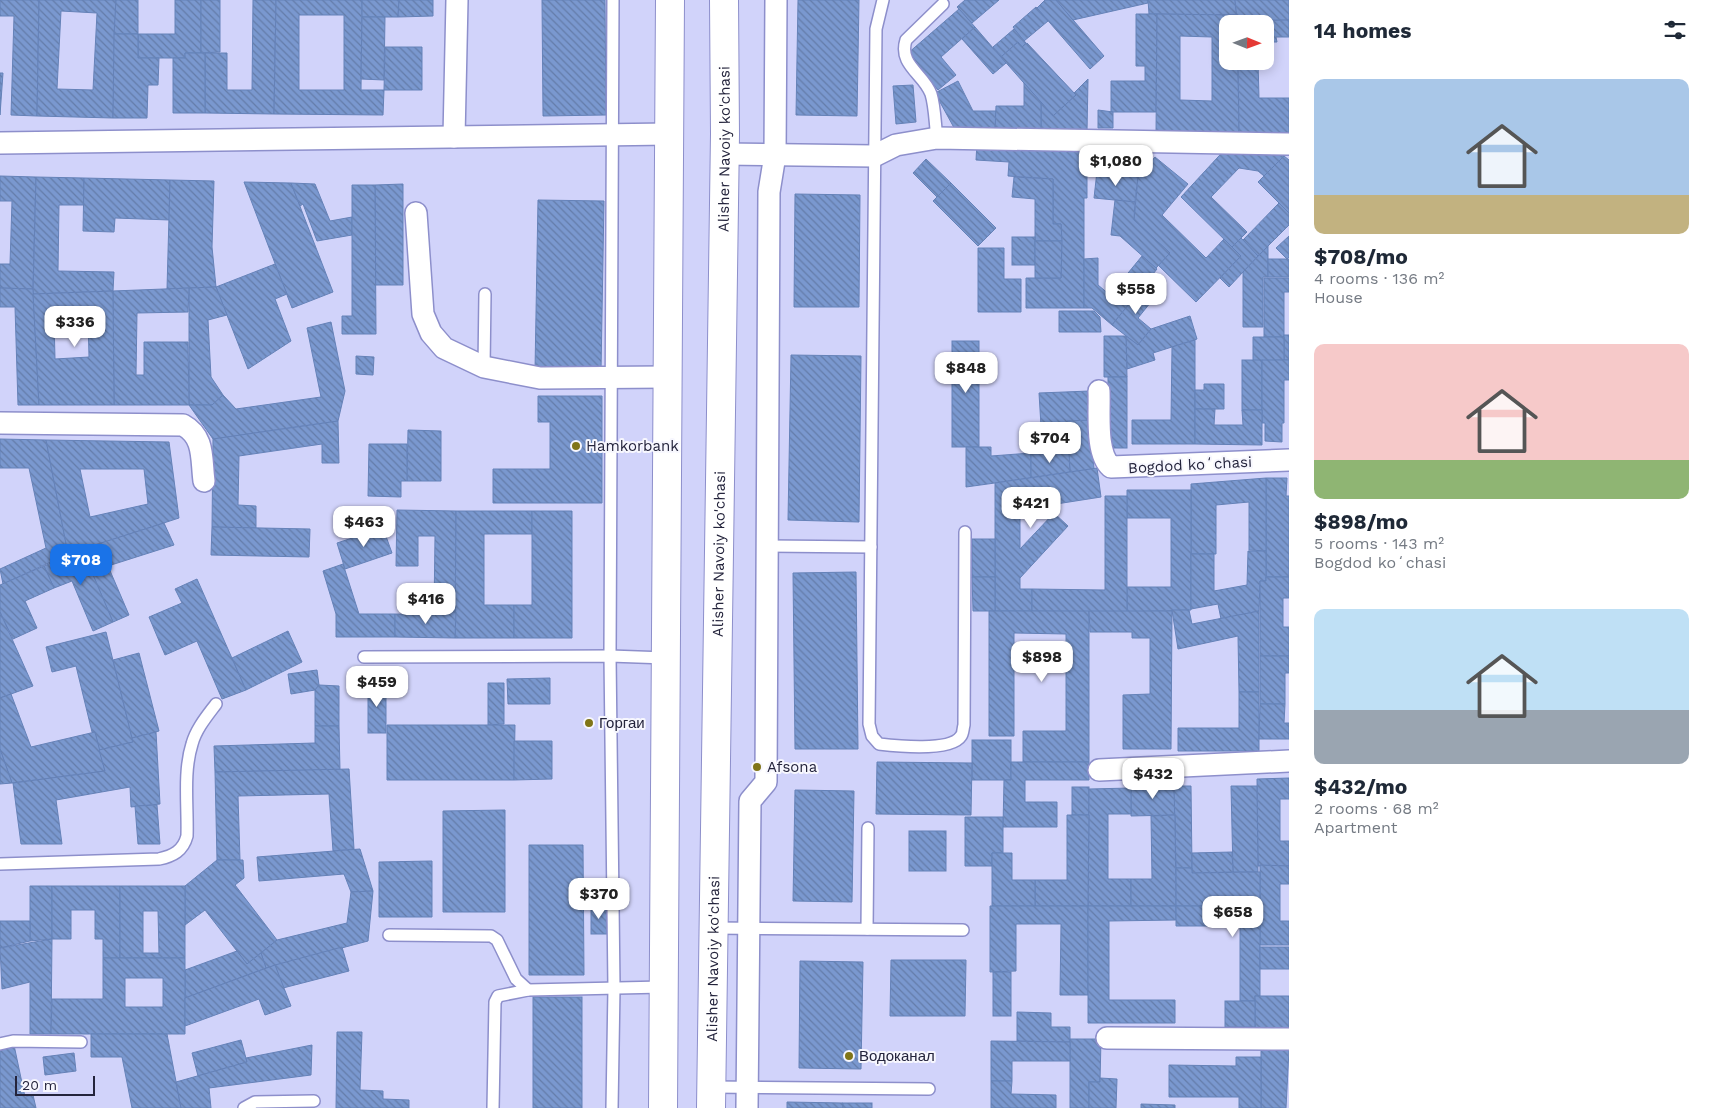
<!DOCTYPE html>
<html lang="en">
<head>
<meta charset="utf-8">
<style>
  :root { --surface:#fff; --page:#f6f6f7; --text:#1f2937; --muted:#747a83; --accent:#1a73e8 }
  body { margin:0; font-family:"Work Sans",sans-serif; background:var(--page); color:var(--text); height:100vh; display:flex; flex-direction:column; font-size:19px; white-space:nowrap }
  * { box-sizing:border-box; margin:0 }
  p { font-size:16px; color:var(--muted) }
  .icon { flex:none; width:28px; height:28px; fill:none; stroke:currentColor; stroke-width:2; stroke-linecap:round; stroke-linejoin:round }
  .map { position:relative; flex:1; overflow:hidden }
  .details { display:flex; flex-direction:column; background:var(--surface); width:425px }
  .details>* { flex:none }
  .needle { width:32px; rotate:91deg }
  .buttons { position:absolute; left:1219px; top:15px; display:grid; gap:10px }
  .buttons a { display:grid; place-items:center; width:55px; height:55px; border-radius:10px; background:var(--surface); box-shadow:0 2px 12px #0003; font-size:25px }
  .scale { position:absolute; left:15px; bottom:12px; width:80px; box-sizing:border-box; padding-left:5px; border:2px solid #24243c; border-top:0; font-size:14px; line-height:18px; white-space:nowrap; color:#24243c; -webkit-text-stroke:4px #f7f7fe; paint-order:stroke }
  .price { position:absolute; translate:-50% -42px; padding:0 11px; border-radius:10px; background:#fff; color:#222; font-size:16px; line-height:32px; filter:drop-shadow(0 1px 2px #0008) }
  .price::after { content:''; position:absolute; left:50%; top:30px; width:15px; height:11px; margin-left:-8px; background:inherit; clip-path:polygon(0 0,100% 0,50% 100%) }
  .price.current { background:var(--accent); color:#fff }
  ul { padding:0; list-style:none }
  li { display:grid; align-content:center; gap:10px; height:265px; padding:0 25px }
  li span { display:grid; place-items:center; height:155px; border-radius:10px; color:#555 }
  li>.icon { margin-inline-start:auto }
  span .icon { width:90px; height:90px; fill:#fffc; stroke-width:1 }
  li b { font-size:21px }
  h2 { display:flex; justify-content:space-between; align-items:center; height:60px; padding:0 25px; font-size:21px }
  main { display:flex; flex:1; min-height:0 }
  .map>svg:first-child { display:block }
  .building { fill:url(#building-back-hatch); stroke:#6582b8; fill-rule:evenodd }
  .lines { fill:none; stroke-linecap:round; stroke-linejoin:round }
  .lane-casing { stroke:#8d8fcb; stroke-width:14 }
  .street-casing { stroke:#8d8fcb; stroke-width:24 }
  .primary-casing { stroke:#8d8fcb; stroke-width:30 }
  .lane { stroke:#fff; stroke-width:11 }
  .street { stroke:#fff; stroke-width:21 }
  .primary { stroke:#fff; stroke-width:28 }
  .poi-dot { fill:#807518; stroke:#f7f7fe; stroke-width:2 }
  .labels { text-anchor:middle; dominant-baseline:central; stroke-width:4; stroke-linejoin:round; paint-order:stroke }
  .street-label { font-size:15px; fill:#24243c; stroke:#f7f7fe }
  .poi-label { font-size:15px; fill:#24243c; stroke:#f7f7fe; text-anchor:start }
</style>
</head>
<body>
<main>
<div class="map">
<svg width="1289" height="1108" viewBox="0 0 1289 1108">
  <defs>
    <pattern id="building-back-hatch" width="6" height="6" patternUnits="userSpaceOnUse" patternTransform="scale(1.25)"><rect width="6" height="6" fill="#7a98cf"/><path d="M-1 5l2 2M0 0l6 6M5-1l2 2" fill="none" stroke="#647ca9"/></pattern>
  </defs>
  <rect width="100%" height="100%" fill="#d1d3fa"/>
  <!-- building -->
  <g class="building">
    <polygon points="0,0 39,0 37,116 11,115 14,16 0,16"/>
    <path d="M39,0H116L113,118L37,116ZM61,11L97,13L93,90L57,89Z"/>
    <polygon points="116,0 138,0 138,34 114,34"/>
    <polygon points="175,0 201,0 201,53 185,53 185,58 138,58 138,34 175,34"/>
    <polygon points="201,0 220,0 220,52 201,53"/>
    <polygon points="253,0 276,0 274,114 205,113 205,53 227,53 227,90 252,90"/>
    <path d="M276,0H362L361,90H384L383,115L274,114ZM299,15H344V90H299Z"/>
    <polygon points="362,0 399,0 398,17 362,17"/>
    <polygon points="399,0 433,0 433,16 398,17"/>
    <polygon points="542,0 605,0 606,115 543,116"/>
    <polygon points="798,0 859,0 857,116 796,115"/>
    <polygon points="965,0 999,0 972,23 957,7"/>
    <polygon points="1045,0 1056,0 1104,56 1090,69 1037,8"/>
    <polygon points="1056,0 1148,0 1148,3 1073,20"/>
    <polygon points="1148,0 1235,0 1237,15 1149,14"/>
    <polygon points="1235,0 1289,0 1289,20 1237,21"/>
    <polygon points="1036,7 1048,21 1024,41 1013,27"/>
    <polygon points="959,9 975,27 941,57 956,75 938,90 907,54"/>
    <polygon points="1136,14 1157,14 1156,112 1111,112 1111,81 1145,81 1145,66 1136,66"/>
    <path d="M1157,14L1237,15V24H1228V61H1238L1239,133H1156ZM1180,36L1212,37V101L1180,100Z"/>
    <polygon points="362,17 385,17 384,80 361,79"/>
    <polygon points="1289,20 1289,37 1276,37 1277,42 1265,42 1265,24 1237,24 1237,21"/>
    <polygon points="975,27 1006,63 993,74 962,39"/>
    <polygon points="1014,29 1026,43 1022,47 1018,42 1001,57 993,47"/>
    <polygon points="114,34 138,34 138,58 159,58 158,85 148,85 147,118 113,118"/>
    <polygon points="1018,42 1022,47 1027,43 1076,95 1053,116 1001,57"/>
    <polygon points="385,47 422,47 422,90 384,90"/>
    <polygon points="185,53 205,53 205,113 173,113 173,58 185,58"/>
    <polygon points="1238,61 1258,61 1259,98 1289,98 1289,133 1239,133"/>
    <polygon points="0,73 3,73 0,115"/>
    <polygon points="1088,79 1087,132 1041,131 1041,102 1053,116 1076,95 1074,93"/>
    <polygon points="958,81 973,111 996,111 995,136 958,135 935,93"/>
    <polygon points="1024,83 1041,102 1041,131 995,131 996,106 1024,106"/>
    <polygon points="913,85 916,122 896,124 893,86"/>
    <polygon points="1098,110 1113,112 1113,128 1098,128"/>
    <polygon points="977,143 1083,150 1083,174 1087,174 1087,198 1084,198 1084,308 1026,308 1026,278 1061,278 1061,224 1053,224 1053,179 1008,176 1009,162 976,160"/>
    <polygon points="1230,144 1279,150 1284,156 1264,176 1258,171 1239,168 1211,197 1247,232 1232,247 1181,197"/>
    <polygon points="1284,156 1289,160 1289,213 1258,182"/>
    <polygon points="1155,157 1188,184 1162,215 1206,258 1224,239 1241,256 1196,302 1158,265 1170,253 1134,220 1138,177"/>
    <polygon points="926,159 951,183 937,197 913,173"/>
    <polygon points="1097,171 1138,176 1135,202 1094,198"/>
    <polygon points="0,176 36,177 33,289 0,288 0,264 10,264 12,201 0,201"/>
    <polygon points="36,177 84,178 84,205 59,205 58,271 114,272 113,291 33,294"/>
    <polygon points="1014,177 1053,179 1053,224 1061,224 1062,241 1035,241 1035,199 1012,197"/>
    <polygon points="84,178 170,180 170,220 115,218 114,232 83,231"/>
    <polygon points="170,180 214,181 212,247 216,287 167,289"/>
    <polygon points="244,182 291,183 333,292 292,308"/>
    <polygon points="291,183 315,184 330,221 352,217 352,235 317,241 303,204 300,206"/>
    <polygon points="951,183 996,228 978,246 933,201"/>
    <polygon points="403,184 403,285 375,285 375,185"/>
    <polygon points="352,185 375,185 376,334 342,334 342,316 352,316"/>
    <polygon points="795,194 860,195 859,307 794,307"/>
    <polygon points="538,200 604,201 601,371 535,370"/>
    <polygon points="1115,200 1135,202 1134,220 1170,253 1156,268 1120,236 1111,235"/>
    <polygon points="1279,203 1289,213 1289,225 1258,256 1243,240"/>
    <polygon points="1289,236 1289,257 1287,259 1276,248"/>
    <rect x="1012" y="237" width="23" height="28"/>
    <polygon points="1241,238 1258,256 1229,287 1220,278 1241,256 1232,247"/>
    <polygon points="1035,241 1062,241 1061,278 1035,278"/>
    <polygon points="1268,246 1268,277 1263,277 1263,327 1243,327 1243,272"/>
    <polygon points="978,248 1004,248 1004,279 1021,279 1021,312 978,312"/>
    <polygon points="1142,256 1157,269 1112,325 1092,308 1084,308 1084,259 1098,258 1098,285 1110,295"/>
    <rect x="1268" y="259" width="21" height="18"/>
    <polygon points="275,264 287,294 275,299 291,341 248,369 216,287"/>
    <polygon points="1264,278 1289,278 1289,292 1284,292 1284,337 1264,337"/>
    <polygon points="1147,282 1159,292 1138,318 1151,329 1138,345 1112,325"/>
    <polygon points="216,287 227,315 208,320 211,377 223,395 212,405 189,405 189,288"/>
    <polygon points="0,288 33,289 39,405 18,405 15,307 0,307"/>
    <polygon points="189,288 188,312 137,313 136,375 144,375 144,342 188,342 189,405 114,405 113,291"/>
    <path d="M113,291L114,405H39L33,294ZM88,318L89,357L55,359L54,319Z"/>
    <polygon points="1059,311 1094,311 1100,317 1101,332 1059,332"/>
    <polygon points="1190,316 1197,339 1153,353 1155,360 1127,369 1126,336 1138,345 1151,329"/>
    <polygon points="331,322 345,391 338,421 213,439 189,405 212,405 223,395 236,409 321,397 307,328"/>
    <rect x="1284" y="335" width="5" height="25"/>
    <polygon points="1104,336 1126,336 1127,377 1104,377"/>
    <polygon points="1253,337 1284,337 1284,360 1253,361"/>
    <polygon points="1195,340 1195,444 1132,444 1132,420 1171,420 1172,347"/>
    <rect x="952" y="341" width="27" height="106"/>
    <polygon points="791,355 861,356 859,522 788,520"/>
    <polygon points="356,356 374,357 373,375 356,374"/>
    <rect x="1242" y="360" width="20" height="50"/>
    <polygon points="1262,360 1289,360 1289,380 1284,380 1284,423 1282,423 1282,442 1265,441 1265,423 1262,423"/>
    <rect x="1108" y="377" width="19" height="71"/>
    <polygon points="1204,384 1224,384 1224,409 1195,409 1195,390 1204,390"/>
    <polygon points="1090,391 1091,420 1041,426 1039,393"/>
    <polygon points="538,396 602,396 602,503 493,503 493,469 550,469 550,422 538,422"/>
    <polygon points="1195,409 1215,409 1214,425 1243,425 1242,410 1262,410 1262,445 1195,444"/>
    <polygon points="1091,420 1094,469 1070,472 1067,421"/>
    <polygon points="338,421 339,463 322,463 322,444 239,456 238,505 256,506 256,528 212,527 213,439"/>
    <polygon points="408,430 441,431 441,481 407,481"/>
    <polygon points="0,439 46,440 68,554 3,584 0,569 46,548 29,468 0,468"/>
    <path d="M46,440L169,442L179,518L68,554ZM80,469H144L148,504L90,517Z"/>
    <polygon points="369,444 407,444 407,481 401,481 401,497 368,496"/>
    <polygon points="966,447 991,447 991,456 1031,453 1031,478 966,487"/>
    <polygon points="1069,453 1070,472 1031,478 1031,454"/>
    <polygon points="1097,468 1101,497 1037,507 1036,495 1020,498 1020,549 1054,513 1068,526 1020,578 1020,589 1032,589 1032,611 995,611 995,483"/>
    <polygon points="1266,478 1287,478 1286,496 1289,496 1289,577 1266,577"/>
    <polygon points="1266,478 1266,551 1249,550 1249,502 1216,505 1216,554 1191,554 1191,484"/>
    <polygon points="1127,490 1191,490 1191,610 1127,612 1127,587 1171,587 1171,518 1127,518"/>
    <polygon points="1105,496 1127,496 1127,612 1032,611 1032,589 1105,590"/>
    <polygon points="397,510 456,511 456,612 434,612 435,536 418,536 418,566 396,566"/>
    <polygon points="456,511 532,511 532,534 484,534 484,605 514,605 514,638 455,638"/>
    <polygon points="532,511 572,511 572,638 514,638 514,605 532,605"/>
    <polygon points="164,523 174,545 108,566 129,615 113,622 82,549"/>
    <polygon points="212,527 310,529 309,557 211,555"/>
    <polygon points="383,528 392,553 345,569 337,543"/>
    <rect x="972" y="539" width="23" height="38"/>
    <polygon points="82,549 113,622 93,631 72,581 54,588 44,566"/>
    <polygon points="1248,551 1266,551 1266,581 1260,581 1259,611 1221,619 1218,604 1191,609 1191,554 1214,554 1214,591 1247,585"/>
    <polygon points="343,564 359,614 395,614 395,637 336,637 336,614 323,571"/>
    <polygon points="44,566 54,588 25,601 37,628 13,639 0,612 0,585"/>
    <polygon points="856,572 858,749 795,749 793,573"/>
    <polygon points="972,577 995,577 995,611 973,611"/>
    <polygon points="1266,577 1289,577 1289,598 1283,598 1283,627 1289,627 1289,656 1260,656 1260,581 1266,581"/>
    <polygon points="197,579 246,690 222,699 197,641 165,655 149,617 182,603 175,589"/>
    <polygon points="1172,610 1189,610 1192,624 1259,611 1259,692 1239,692 1238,636 1178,649"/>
    <polygon points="989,611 1089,611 1089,762 1023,762 1023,731 1066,731 1066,634 1014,633 1014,736 989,736"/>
    <polygon points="1089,611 1172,611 1171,749 1123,749 1123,695 1150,694 1150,638 1132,638 1132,632 1090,632"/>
    <polygon points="0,612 33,686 0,698"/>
    <polygon points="434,612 456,612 455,638 395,637 395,614 434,615"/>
    <polygon points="288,631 302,662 246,690 232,658"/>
    <polygon points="106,632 133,742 99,750 95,732 92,732 76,666 52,672 46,647"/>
    <polygon points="139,653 159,731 132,738 113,660"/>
    <polygon points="1260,656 1289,656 1289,673 1285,673 1285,704 1260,704"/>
    <polygon points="317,670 319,685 315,690 291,694 288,674"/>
    <polygon points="550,678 550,704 508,704 507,679"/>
    <rect x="368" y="682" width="18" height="51"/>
    <polygon points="488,683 504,683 504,724 488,725"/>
    <polygon points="319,685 339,686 339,726 315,726 315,690"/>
    <polygon points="1239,692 1259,692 1259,751 1178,751 1178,728 1239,728"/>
    <polygon points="11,694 31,747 95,732 105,771 12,783 0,749 0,698"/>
    <polygon points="1260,704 1285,704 1284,723 1289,723 1289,739 1259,739"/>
    <polygon points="387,725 515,725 514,780 387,780"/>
    <polygon points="315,726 339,726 340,770 215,772 214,746 315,743"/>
    <polygon points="156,732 160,804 131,807 130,787 56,800 62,844 21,844 13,783 105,771 99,750 133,742 132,738"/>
    <rect x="972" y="740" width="39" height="40"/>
    <polygon points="514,741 552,741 552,779 514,780"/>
    <polygon points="0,749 12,783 0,784"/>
    <polygon points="877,762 972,763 971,815 876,814"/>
    <polygon points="1011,762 1089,762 1089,780 1025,780 1025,802 1057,802 1057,827 1003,827 1004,780 1011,780"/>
    <polygon points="349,769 354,849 333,851 329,794 238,796 240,860 217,860 215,772"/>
    <polygon points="1289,778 1289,799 1280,799 1280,841 1289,841 1289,866 1258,866 1257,779"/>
    <polygon points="1174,783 1175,815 1131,816 1131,784"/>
    <polygon points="1174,786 1191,786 1192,868 1176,868"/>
    <polygon points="1231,786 1257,786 1258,872 1233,872"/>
    <rect x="1072" y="787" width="17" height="28"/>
    <polygon points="1131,788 1131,814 1108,814 1108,879 1131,879 1131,906 1088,906 1089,789"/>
    <polygon points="795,790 854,791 852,902 793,901"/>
    <polygon points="157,805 160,844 138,844 135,806"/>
    <polygon points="505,810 505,912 443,912 443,811"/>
    <polygon points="1067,815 1089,815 1088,906 1035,906 1035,880 1067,880"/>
    <polygon points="1175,815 1176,906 1131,906 1131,879 1152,879 1151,816"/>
    <polygon points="965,817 1003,817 1003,853 992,853 992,866 965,866"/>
    <rect x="909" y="831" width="37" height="40"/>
    <polygon points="529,845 583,845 584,975 529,975"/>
    <polygon points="360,849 373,891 351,892 344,874 259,881 257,857"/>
    <polygon points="1232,852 1233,872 1192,873 1192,853"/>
    <polygon points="992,853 1012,853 1012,880 1035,880 1035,906 992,906"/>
    <polygon points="217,860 243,860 244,878 235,885 277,940 247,964 205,910 185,925 185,886"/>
    <polygon points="432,861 432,917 379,917 379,862"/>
    <polygon points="1260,865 1289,866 1289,884 1280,884 1280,921 1289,921 1289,945 1260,945"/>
    <polygon points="1176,868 1192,868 1192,873 1260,872 1260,906 1176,906"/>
    <polygon points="30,886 52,886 52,939 30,941"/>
    <polygon points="52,886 120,886 120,958 103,958 103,939 95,939 95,910 71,910 71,939 52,939"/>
    <path d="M120,886H185V958H120ZM143,911H158L159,953H143Z"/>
    <polygon points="373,891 368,941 266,968 261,953 277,940 347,923 351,892"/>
    <rect x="591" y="906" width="16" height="28"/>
    <polygon points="990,906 1088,906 1088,995 1060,995 1061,924 1016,924 1016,971 990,972"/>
    <polygon points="1088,906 1176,906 1176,920 1109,921 1109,1000 1175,1000 1175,1023 1088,1023"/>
    <polygon points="1176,906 1260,906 1260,996 1255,996 1255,1001 1240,1001 1240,926 1176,926"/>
    <polygon points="0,921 30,921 30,941 0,948"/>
    <polygon points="52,939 51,1034 30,1034 30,982 2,989 0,948"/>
    <polygon points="342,947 349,971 283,988 275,965"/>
    <rect x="1260" y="947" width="29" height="22"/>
    <polygon points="237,951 247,964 261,953 266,968 185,998 185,970"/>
    <path d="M103,958H185V1034H51L52,999H103ZM125,978H163V1007H125Z"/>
    <polygon points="891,960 966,960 965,1016 890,1016"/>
    <polygon points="800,961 863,962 861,1069 799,1068"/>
    <polygon points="275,965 291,1006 265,1015 259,999 185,1026 185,998"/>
    <rect x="993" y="972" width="18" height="44"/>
    <rect x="1255" y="996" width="34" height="34"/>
    <rect x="533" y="997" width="49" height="111"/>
    <rect x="1225" y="1001" width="30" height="26"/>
    <polygon points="1017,1012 1051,1013 1051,1027 1070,1027 1070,1042 1017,1041"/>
    <polygon points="337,1032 362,1032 360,1090 383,1091 383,1099 409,1100 409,1108 336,1108"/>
    <polygon points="91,1034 167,1034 181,1108 132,1108 122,1057 91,1057"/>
    <polygon points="1070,1039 1101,1039 1100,1082 1089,1082 1089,1108 1070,1108"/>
    <polygon points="241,1040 247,1062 198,1076 192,1053"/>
    <polygon points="991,1041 1070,1042 1070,1061 1012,1061 1012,1081 991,1081"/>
    <polygon points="14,1045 25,1097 33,1095 36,1108 0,1108 0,1048"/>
    <polygon points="312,1045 311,1075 209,1088 211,1108 181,1108 176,1082 247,1062 246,1058"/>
    <polygon points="1261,1050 1289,1050 1286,1108 1261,1108"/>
    <polygon points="74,1053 76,1071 45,1075 43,1057"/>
    <polygon points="1236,1057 1261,1057 1261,1108 1239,1108 1239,1097 1169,1097 1169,1065 1236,1066"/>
    <polygon points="1100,1078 1117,1079 1116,1108 1089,1108 1089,1082 1100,1082"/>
    <polygon points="991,1081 1012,1081 1011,1094 1056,1095 1056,1108 991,1108"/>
    <polygon points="787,1102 843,1103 843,1108 787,1108"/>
    <rect x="843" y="1103" width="29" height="5"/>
    <polygon points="1141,1104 1175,1105 1175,1108 1141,1108"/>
  </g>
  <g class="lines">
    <defs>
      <g id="lane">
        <path d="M883,0L876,29L869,724L872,736L879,744C896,746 951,752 961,736C963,734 963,728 964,725L965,532"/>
        <path d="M937,138C935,124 935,107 931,94C924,74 898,65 906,40L943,4"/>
        <polyline points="484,367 485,294"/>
        <polyline points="767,546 871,547"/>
        <polyline points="364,657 610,656 666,658"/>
        <path d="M0,864L159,859C173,856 183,851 187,836C188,807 183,772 192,744C196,729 207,716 216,704"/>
        <polyline points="714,928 963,930"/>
        <polyline points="867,929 868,828"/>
        <polyline points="389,935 491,936 497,940 516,979 528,990"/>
        <polyline points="0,1044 13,1041 81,1042"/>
        <polyline points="711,1087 929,1089"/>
        <polyline points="244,1108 255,1102 314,1101"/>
        <polyline points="493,1108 495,1002 498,996 528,990 663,987"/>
        <polyline points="612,1108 614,988 610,656 613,0"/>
      </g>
      <g id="street">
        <polyline points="454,137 457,0"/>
        <polyline points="0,143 669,134"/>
        <polyline points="724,154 874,156 896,145 937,138 1289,144"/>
        <polyline points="416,213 423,314 431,333 444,348 484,367 540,378 667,377"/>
        <path d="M1099,391C1100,412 1095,453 1111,467L1289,460"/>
        <path d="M0,423L183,425C205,437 201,459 204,481"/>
        <polyline points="1099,770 1289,761"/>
        <polyline points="1107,1038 1289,1039"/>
        <polyline points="747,1108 750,801 766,782 769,192 775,155 776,0"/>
      </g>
      <g id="primary">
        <polyline points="663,1108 670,0"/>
        <path id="s1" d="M711,1108L725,134L724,0"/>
      </g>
    </defs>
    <!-- lane casing -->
    <use href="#lane" class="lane-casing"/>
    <!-- street casing -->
    <use href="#street" class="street-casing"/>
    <!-- primary casing -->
    <use href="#primary" class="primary-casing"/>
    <!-- lane -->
    <use href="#lane" class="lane"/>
    <!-- street -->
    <use href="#street" class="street"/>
    <!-- primary -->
    <use href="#primary" class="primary"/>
  </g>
  <!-- markers -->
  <g class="poi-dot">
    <circle cx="576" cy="446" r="5"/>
    <circle cx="589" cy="723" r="5"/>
    <circle cx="757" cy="767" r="5"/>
    <circle cx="849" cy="1056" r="5"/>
  </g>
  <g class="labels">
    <!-- street labels -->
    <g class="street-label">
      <text stroke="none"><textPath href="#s1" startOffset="959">Alisher Navoiy ko'chasi</textPath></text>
      <text transform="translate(1190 465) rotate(-3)">Bogdod koʻchasi</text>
      <text stroke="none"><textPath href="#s1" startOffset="554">Alisher Navoiy ko'chasi</textPath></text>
      <text stroke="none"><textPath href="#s1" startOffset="149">Alisher Navoiy ko'chasi</textPath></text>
    </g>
    <!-- poi labels -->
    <g class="poi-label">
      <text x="586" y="446">Hamkorbank</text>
      <text x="599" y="723">Горгаи</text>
      <text x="767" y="767">Afsona</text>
      <text x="859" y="1056">Водоканал</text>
    </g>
  </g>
</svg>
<div class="buttons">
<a><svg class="needle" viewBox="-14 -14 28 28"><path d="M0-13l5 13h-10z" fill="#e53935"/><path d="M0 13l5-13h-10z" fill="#747a83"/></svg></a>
</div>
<div class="scale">20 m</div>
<b class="price" style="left:1116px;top:187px">$1,080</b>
<b class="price" style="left:1136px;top:315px">$558</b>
<b class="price" style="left:75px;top:348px">$336</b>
<b class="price" style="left:966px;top:394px">$848</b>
<b class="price" style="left:1050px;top:464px">$704</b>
<b class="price" style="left:1031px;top:529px">$421</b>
<b class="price" style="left:364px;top:548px">$463</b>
<b class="price current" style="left:81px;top:586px">$708</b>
<b class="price" style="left:426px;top:625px">$416</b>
<b class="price" style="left:1042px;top:683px">$898</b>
<b class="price" style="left:377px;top:708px">$459</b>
<b class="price" style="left:1153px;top:800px">$432</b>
<b class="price" style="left:599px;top:920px">$370</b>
<b class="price" style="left:1233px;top:938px">$658</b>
</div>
<section class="details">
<h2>14 homes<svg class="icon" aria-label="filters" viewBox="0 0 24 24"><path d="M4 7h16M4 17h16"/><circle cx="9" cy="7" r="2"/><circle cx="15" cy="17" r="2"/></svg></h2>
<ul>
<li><span style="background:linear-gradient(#a9c7e8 75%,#c2b280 0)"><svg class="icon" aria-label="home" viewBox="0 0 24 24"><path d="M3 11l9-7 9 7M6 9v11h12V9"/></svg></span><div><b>$708/mo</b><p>4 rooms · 136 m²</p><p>House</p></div></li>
<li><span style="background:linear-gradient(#f6c9c9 75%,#8fb573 0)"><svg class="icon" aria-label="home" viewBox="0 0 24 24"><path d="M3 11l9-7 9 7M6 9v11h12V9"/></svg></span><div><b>$898/mo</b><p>5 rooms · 143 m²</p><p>Bogdod koʻchasi</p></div></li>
<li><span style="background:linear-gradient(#bfe0f5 65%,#9aa5b1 0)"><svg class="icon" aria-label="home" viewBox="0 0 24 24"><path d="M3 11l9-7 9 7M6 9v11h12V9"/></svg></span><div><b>$432/mo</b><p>2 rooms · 68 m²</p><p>Apartment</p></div></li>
</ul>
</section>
</main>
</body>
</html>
